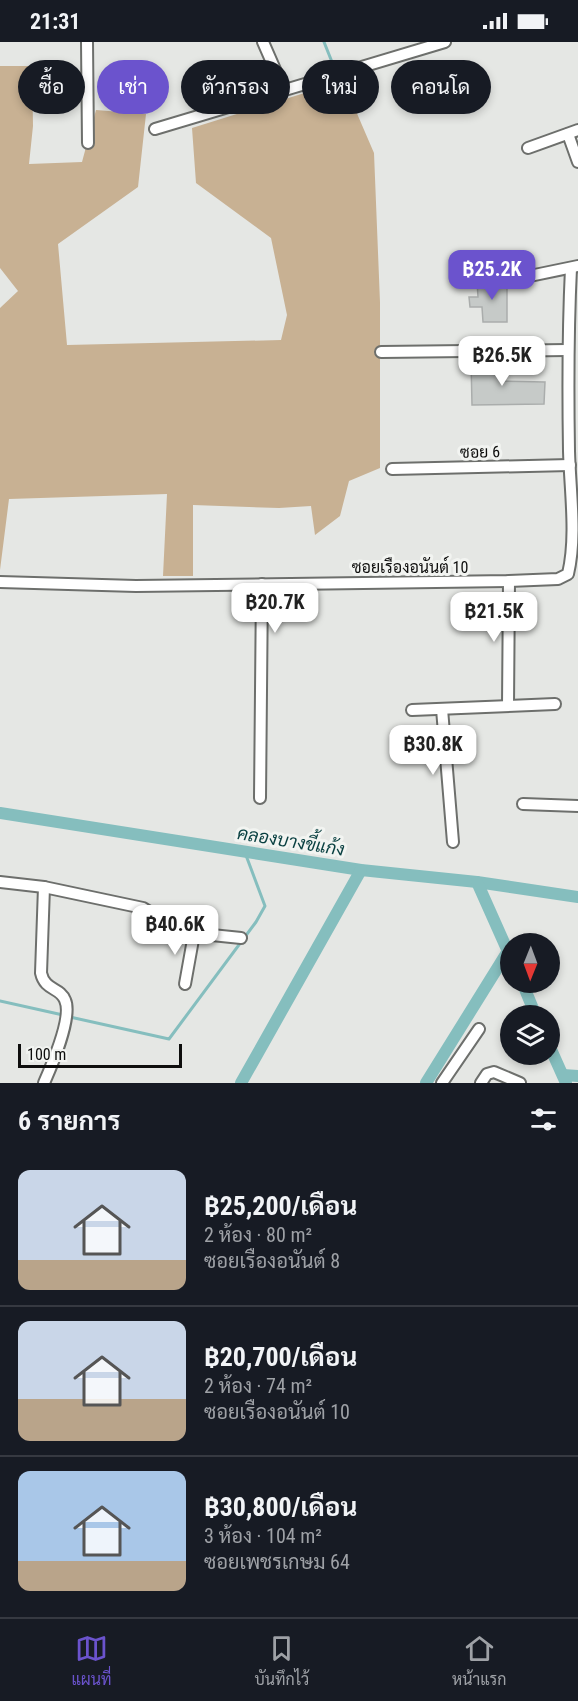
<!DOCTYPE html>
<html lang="th">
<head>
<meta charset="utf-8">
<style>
  :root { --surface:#171b24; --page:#20242c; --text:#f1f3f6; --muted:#9ea1a6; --line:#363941; --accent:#6b53cd }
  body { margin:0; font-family:"Roboto Condensed",Sarabun,sans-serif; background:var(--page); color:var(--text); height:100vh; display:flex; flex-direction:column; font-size:22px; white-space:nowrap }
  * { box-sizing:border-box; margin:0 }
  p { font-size:20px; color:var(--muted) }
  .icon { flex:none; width:33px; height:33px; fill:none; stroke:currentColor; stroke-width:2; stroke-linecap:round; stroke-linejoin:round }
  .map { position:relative; height:1041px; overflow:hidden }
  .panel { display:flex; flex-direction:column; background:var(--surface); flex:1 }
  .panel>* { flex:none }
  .hud { position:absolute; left:18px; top:18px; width:543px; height:54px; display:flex; gap:12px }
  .needle { width:39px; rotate:181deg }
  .buttons { position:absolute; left:500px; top:891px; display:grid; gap:12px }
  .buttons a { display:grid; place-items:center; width:60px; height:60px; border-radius:50%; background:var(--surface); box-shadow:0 3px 9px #0003; font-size:30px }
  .scale { position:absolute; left:18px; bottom:15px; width:164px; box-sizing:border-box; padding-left:6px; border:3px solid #0e0e0d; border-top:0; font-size:16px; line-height:21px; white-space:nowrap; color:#0e0e0d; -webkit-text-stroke:4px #f2f4f1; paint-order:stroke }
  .price { position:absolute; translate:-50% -51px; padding:0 14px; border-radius:12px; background:#fff; color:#222; font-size:20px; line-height:39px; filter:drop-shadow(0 2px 3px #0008) }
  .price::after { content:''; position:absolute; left:50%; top:36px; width:18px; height:14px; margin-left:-9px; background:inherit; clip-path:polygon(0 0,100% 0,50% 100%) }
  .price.selected { background:var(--accent); color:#fff }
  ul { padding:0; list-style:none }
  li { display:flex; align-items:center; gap:18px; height:150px; padding:0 18px }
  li+li { border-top:2px solid var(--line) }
  li span { display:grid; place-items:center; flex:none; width:168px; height:120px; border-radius:12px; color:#555 }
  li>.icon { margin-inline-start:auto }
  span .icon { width:72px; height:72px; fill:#fffc; stroke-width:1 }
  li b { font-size:26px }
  h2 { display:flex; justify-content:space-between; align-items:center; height:72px; padding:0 18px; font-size:26px }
  .chip { padding:0 21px; border-radius:27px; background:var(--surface); box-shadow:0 3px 9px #0003; font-size:21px; line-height:54px }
  .chip.selected { background:var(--accent); color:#fff }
  .status { display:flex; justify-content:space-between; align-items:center; height:42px; padding:0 30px; background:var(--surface); direction:ltr }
  .status svg { height:16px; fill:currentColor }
  .tab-bar { display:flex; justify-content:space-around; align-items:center; height:84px; border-top:2px solid var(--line); background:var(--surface); font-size:16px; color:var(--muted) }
  .tab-bar a { display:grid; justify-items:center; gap:3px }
  .tab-bar .selected { color:var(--accent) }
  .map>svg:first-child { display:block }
  .green { fill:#c8b193 }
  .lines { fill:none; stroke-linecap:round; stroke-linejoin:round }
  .stream { stroke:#85bebe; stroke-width:3 }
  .canal { stroke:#85bebe; stroke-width:12 }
  .building { fill:#c6cac8; stroke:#aaadac; stroke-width:1.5 }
  .street-casing { stroke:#6d6f6c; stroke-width:14 }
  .street { stroke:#fff; stroke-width:10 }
  .labels { text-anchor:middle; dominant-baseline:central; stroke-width:6; stroke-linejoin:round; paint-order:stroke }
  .street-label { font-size:16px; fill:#0e0e0d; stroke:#f2f4f1 }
  .water-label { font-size:18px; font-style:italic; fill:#083f40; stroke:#f2f4f1 }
</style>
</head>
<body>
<div class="status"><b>21:31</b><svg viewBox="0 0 49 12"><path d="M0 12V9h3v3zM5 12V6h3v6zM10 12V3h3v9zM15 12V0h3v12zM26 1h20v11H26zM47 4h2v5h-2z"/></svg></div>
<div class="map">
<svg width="578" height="1041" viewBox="0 0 578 1041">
  <rect width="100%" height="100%" fill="#e5e7e4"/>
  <!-- green -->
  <polygon class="green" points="0,24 32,24 33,84 29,122 82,120 96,68 146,72 138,145 58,202 67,303 281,298 287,273 271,196 196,141 192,86 343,39 374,111 380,260 380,426 349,439 340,474 315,493 311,464 279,466 193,463 193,534 163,534 167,452 9,457 0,528 0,266 18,249 0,226"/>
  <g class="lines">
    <!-- stream -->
    <g class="stream">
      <polyline points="324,0 332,20"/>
      <polyline points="0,959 63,973"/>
      <polyline points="70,975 169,997 256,880 265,864 244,808"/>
    </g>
    <!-- canal -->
    <g class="canal">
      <polyline points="0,771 361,828 477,840 578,855"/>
      <polyline points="477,840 510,914"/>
      <polyline points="522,940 536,974"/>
      <polyline points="549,1003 566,1041"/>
      <polyline points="563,1033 578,1034"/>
      <polyline points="241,1041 361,828"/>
      <polyline points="426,1041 508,909"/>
    </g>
  </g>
  <!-- building -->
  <g class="building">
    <polygon points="477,239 507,239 507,280 483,280 482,265 470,265 469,255 478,255"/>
    <polygon points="471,318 494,318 494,326 500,327 500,339 545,340 544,362 472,363"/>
  </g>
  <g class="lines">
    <defs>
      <g id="street">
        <polyline points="87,0 88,101"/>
        <polyline points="263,0 284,48"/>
        <polyline points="155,87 445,0"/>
        <polyline points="568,92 578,120"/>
        <polyline points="528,106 578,88"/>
        <polyline points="520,236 578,224"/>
        <polyline points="381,310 567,308"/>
        <polyline points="392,427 570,423"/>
        <path d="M0,540L136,544L509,539L558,537L568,532C577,494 570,449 569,409C568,348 568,288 571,226"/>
        <polyline points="508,663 509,539"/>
        <polyline points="442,667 453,800"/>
        <polyline points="412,668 555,662"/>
        <polyline points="260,756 262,542"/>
        <polyline points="523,762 578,764"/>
        <polyline points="0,840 44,845 143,866 151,871 156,886 163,888 241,896"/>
        <polyline points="185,942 194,892"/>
        <path d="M44,1041C51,1025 73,975 65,958C60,945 45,949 41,931L44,845"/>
        <polyline points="442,1041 479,987"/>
        <polyline points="481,1041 487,1032 494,1030 520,1041"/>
      </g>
    </defs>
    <!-- street casing -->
    <use href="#street" class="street-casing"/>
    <!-- street -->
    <use href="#street" class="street"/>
  </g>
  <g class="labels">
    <!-- street labels -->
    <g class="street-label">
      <text transform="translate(480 410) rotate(-1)">ซอย 6</text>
      <text x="410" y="525">ซอยเรืองอนันต์ 10</text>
    </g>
    <!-- water labels -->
    <g class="water-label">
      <text transform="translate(291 799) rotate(9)">คลองบางขี้แก้ง</text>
    </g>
  </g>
</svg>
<div class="buttons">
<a><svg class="needle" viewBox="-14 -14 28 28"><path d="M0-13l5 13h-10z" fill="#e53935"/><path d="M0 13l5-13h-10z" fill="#9ea1a6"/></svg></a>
<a><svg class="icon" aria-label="layers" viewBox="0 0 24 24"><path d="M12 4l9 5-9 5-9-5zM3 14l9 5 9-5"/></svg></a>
</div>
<div class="scale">100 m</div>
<b class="price selected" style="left:492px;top:259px">฿25.2K</b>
<b class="price" style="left:502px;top:345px">฿26.5K</b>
<b class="price" style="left:275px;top:592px">฿20.7K</b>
<b class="price" style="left:494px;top:601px">฿21.5K</b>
<b class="price" style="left:433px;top:734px">฿30.8K</b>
<b class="price" style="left:175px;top:914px">฿40.6K</b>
<div class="hud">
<a class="chip">ซื้อ</a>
<a class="chip selected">เช่า</a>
<a class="chip">ตัวกรอง</a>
<a class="chip">ใหม่</a>
<a class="chip">คอนโด</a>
</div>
</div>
<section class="panel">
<h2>6 รายการ<svg class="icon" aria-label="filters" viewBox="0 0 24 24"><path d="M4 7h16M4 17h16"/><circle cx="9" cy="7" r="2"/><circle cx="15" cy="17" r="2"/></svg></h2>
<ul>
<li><span style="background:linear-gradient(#c9d6e8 75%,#b9a48a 0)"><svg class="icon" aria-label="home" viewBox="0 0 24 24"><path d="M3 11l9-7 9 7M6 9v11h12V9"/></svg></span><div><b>฿25,200/เดือน</b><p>2 ห้อง · 80 m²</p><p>ซอยเรืองอนันต์ 8</p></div></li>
<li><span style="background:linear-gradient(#c9d6e8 65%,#b9a48a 0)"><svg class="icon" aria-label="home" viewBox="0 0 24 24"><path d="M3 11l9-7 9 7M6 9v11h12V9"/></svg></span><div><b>฿20,700/เดือน</b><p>2 ห้อง · 74 m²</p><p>ซอยเรืองอนันต์ 10</p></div></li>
<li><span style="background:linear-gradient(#a9c7e8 75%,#b9a48a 0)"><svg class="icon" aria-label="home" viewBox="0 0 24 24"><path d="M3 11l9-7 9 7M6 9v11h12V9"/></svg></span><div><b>฿30,800/เดือน</b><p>3 ห้อง · 104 m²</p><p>ซอยเพชรเกษม 64</p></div></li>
</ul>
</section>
<nav class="tab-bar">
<a class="selected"><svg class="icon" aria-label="map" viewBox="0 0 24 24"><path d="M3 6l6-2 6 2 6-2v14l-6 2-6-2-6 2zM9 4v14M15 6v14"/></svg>แผนที่</a>
<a><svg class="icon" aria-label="saved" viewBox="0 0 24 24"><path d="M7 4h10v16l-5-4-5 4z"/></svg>บันทึกไว้</a>
<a><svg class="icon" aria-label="home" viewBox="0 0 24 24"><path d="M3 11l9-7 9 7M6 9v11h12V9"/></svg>หน้าแรก</a>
</nav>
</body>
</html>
